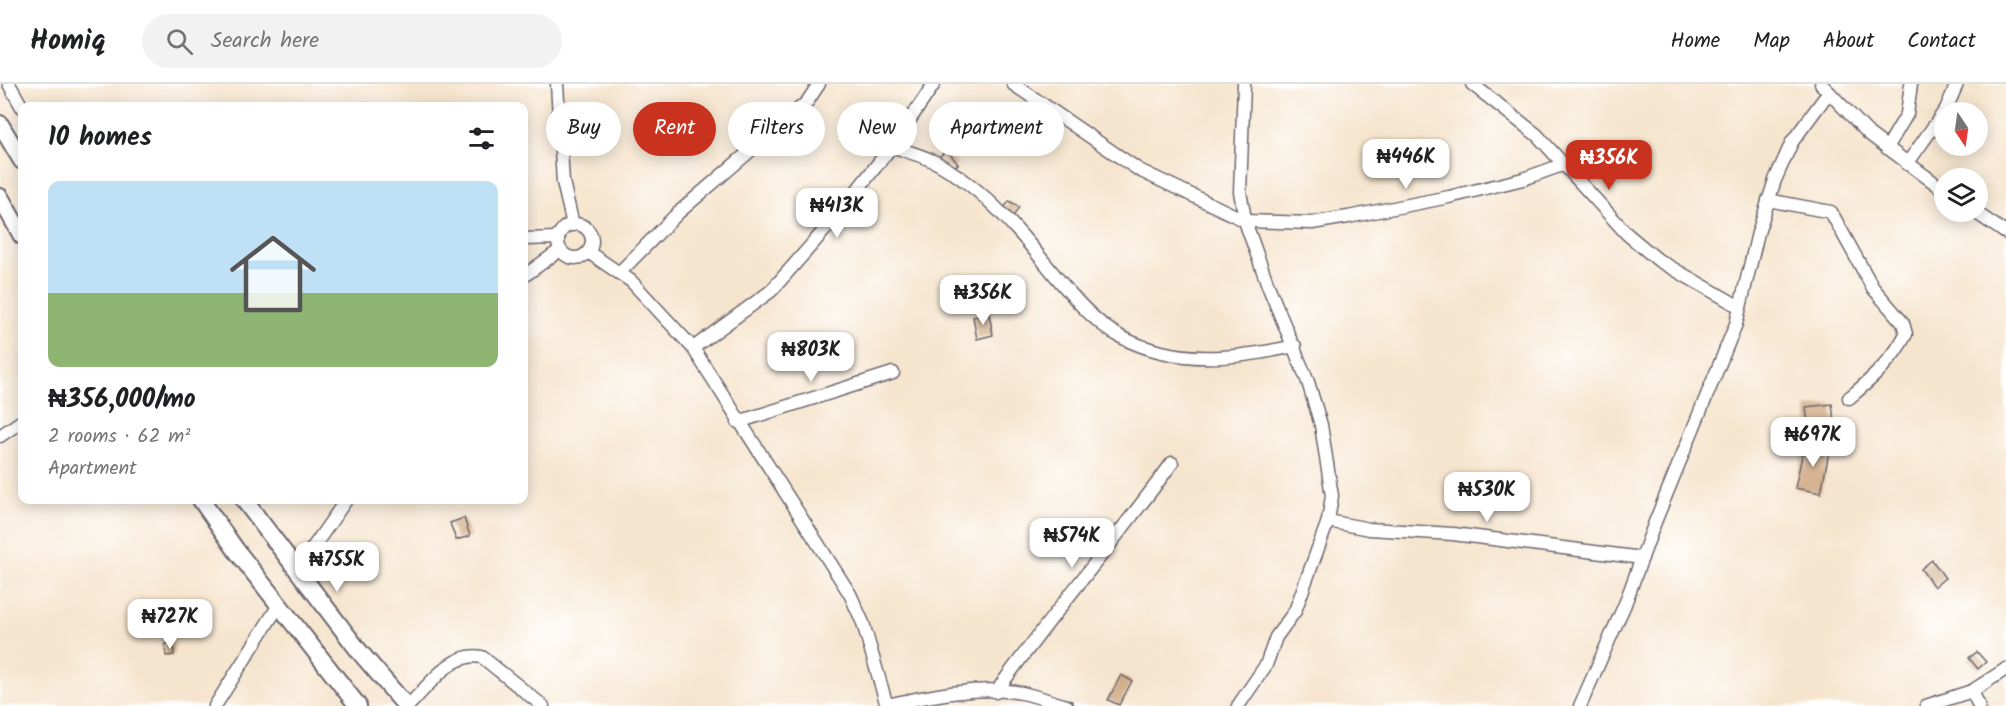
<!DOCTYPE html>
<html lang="en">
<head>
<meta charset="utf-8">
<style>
  :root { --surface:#fff; --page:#f2f2f2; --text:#202124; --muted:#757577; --line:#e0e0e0; --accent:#c8321e }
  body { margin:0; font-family:Kalam,sans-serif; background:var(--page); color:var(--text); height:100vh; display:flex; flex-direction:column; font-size:22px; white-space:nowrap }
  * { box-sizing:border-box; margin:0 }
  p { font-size:20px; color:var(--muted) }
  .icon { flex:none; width:33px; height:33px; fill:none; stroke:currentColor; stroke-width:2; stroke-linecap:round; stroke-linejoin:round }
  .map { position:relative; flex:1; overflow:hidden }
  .side { position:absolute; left:18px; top:18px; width:510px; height:402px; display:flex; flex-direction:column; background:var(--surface); border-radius:12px; box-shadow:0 3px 15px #0003 }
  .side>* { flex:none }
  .hud { position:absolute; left:546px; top:18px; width:570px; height:54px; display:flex; gap:12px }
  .needle { width:39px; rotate:167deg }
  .fabs { position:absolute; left:1934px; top:18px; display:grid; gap:12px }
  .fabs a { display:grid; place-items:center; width:54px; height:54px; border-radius:50%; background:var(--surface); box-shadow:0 3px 15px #0003; font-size:30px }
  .price { position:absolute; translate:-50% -51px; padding:0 14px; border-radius:12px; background:#fff; color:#222; font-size:20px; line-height:39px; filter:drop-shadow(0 2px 3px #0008) }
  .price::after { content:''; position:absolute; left:50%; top:36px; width:18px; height:14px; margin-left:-9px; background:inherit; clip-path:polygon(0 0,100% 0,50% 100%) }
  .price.selected { background:var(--accent); color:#fff }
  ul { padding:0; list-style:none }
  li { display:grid; align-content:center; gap:12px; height:318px; padding:0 30px }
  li+li { border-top:2px solid var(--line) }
  li span { display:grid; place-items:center; height:186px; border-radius:12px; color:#555 }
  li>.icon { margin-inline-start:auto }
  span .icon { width:108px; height:108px; fill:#fffc; stroke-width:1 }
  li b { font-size:26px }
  h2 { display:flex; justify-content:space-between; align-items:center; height:72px; padding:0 30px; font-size:26px }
  .tag { padding:0 21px; border-radius:27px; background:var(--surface); box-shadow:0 3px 15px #0003; font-size:21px; line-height:54px }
  .tag.selected { background:var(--accent); color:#fff }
  header { display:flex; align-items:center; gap:36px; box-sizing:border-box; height:84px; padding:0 30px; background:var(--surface); border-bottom:2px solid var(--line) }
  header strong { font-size:28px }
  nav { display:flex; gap:33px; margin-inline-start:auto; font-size:21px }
  .search { width:420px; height:54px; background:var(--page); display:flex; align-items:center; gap:15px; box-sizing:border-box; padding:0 21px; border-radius:33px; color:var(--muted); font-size:22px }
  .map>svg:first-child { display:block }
  .building { fill:#d3ae8a }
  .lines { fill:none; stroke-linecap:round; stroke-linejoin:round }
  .street-casing { stroke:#6c666e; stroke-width:15 }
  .secondary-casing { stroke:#6c666e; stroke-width:20 }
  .street { stroke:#fff; stroke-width:12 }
  .secondary { stroke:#fff; stroke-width:16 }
</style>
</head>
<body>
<header>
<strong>Homiq</strong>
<div class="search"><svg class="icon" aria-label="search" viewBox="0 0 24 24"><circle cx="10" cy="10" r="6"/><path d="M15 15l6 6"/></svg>Search here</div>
<nav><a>Home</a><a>Map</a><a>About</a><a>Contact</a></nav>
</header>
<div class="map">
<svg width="2006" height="622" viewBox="0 0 2006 622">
  <rect width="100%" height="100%" fill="#fff"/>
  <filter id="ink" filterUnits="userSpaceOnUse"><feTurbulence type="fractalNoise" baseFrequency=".0167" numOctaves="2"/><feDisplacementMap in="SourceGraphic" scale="12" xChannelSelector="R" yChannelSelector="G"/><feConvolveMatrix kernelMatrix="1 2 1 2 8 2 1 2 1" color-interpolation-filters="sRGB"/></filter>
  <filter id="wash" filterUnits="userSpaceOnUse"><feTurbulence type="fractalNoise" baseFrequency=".008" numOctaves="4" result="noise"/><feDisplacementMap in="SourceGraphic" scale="24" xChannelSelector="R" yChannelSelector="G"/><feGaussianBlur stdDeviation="1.35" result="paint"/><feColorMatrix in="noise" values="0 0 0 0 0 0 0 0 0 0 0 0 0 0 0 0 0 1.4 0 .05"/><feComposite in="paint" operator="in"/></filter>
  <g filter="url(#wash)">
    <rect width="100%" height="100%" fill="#f6e5ce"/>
    <g id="blocks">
      <!-- building -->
      <g class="building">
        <polygon points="367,19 367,22 353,22 353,21"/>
        <polygon points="661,36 665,55 655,57 651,38"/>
        <polygon points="947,66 958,80 950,86 939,73"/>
        <polygon points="1009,117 1019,123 1011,136 1001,129"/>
        <polygon points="989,230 993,251 977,255 973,233"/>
        <polygon points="1832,320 1836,354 1810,357 1806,323"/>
        <polygon points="1805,358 1830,363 1821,409 1795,404"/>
        <polygon points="464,434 470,452 456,456 450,439"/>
        <polygon points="1932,476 1945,494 1934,503 1921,485"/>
        <polygon points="173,559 174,571 166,572 165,560"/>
        <polygon points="1977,568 1986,578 1978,585 1969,574"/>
        <polygon points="1121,591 1132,597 1119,621 1108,616"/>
      </g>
    </g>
  </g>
  <g filter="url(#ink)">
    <use href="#blocks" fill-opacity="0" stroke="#6c666e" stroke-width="1.5"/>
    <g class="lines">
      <defs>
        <g id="street">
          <polyline points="9,0 22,23"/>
          <polyline points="557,0 563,98 573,141"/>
          <polyline points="1013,0 1139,86 1246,137 1312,139 1348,133 1449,113 1523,95 1565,80"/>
          <polyline points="1472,0 1537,51 1627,150 1658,176 1740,223"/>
          <polyline points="1821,0 1869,50 1944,106"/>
          <path d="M892,62C907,68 925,72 939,80C967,96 995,121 1016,145C1046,177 1082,233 1121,253C1177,282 1235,275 1295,262"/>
          <polyline points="1887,64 1907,30 1911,0"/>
          <polyline points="1907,80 1946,25 1957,0"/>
          <path d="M1768,116L1831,128L1873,204L1903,239L1906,250C1892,277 1872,295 1849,314"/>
          <polyline points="1975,128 2006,149"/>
          <circle cx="575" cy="157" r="17"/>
          <polyline points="524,155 558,154"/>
          <polyline points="588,168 631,197 693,264 850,510 863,539 887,622"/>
          <polyline points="619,189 678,129 807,18 819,0"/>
          <polyline points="524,192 560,166"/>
          <polyline points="693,264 771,207 836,133 892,62 934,0"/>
          <polyline points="738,338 893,289"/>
          <polyline points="0,352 22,337"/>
          <polyline points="1328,437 1369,445 1453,450 1642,474"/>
          <polyline points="298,485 346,416"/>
          <polyline points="1972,607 1979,622"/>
          <path d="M996,608C1052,530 1115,457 1172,379"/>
          <path d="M887,621C929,612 979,601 1022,609C1037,612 1052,618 1067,622"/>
          <polyline points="215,622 279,521"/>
          <path d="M408,622C428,603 452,566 482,573L543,622"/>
          <polyline points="1238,622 1266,581 1276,553 1295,527 1328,437 1332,412 1321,341 1308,298 1269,204 1246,140 1240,108 1244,0"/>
          <polyline points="1580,622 1625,520 1655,438 1736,240 1758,149 1775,96 1792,58 1829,8"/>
          <polyline points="1926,622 1972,607 2006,585"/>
        </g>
        <g id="secondary">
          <polyline points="0,40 22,77"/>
          <polyline points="0,113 22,152"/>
          <polyline points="201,416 236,466 358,622"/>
          <polyline points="244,416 359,567 406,622"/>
        </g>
      </defs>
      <!-- street casing -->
      <use href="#street" class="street-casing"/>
      <!-- secondary casing -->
      <use href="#secondary" class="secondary-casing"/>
      <!-- street -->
      <use href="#street" class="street"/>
      <!-- secondary -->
      <use href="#secondary" class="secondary"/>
    </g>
  </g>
</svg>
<div class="fabs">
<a><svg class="needle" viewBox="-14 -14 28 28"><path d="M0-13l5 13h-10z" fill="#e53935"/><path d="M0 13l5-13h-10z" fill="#757577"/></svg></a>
<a><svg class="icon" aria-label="layers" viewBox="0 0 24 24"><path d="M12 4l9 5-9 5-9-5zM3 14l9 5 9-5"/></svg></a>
</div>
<b class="price" style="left:1406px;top:106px">₦446K</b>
<b class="price selected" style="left:1609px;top:107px">₦356K</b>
<b class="price" style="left:837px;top:155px">₦413K</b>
<b class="price" style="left:983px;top:242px">₦356K</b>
<b class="price" style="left:811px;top:299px">₦803K</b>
<b class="price" style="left:1813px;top:384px">₦697K</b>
<b class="price" style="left:1487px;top:439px">₦530K</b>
<b class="price" style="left:1072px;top:485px">₦574K</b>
<b class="price" style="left:337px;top:509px">₦755K</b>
<b class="price" style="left:170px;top:566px">₦727K</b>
<div class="hud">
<a class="tag">Buy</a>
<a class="tag selected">Rent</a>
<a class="tag">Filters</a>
<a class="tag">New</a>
<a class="tag">Apartment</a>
</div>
<section class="side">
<h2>10 homes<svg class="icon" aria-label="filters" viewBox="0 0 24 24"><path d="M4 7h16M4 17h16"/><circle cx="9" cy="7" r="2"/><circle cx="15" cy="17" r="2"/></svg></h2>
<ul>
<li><span style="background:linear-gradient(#bfe0f5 60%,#8fb573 0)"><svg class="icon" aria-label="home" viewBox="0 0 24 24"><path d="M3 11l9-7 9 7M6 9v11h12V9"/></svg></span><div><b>₦356,000/mo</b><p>2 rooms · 62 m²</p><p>Apartment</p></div></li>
</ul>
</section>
</div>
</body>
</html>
